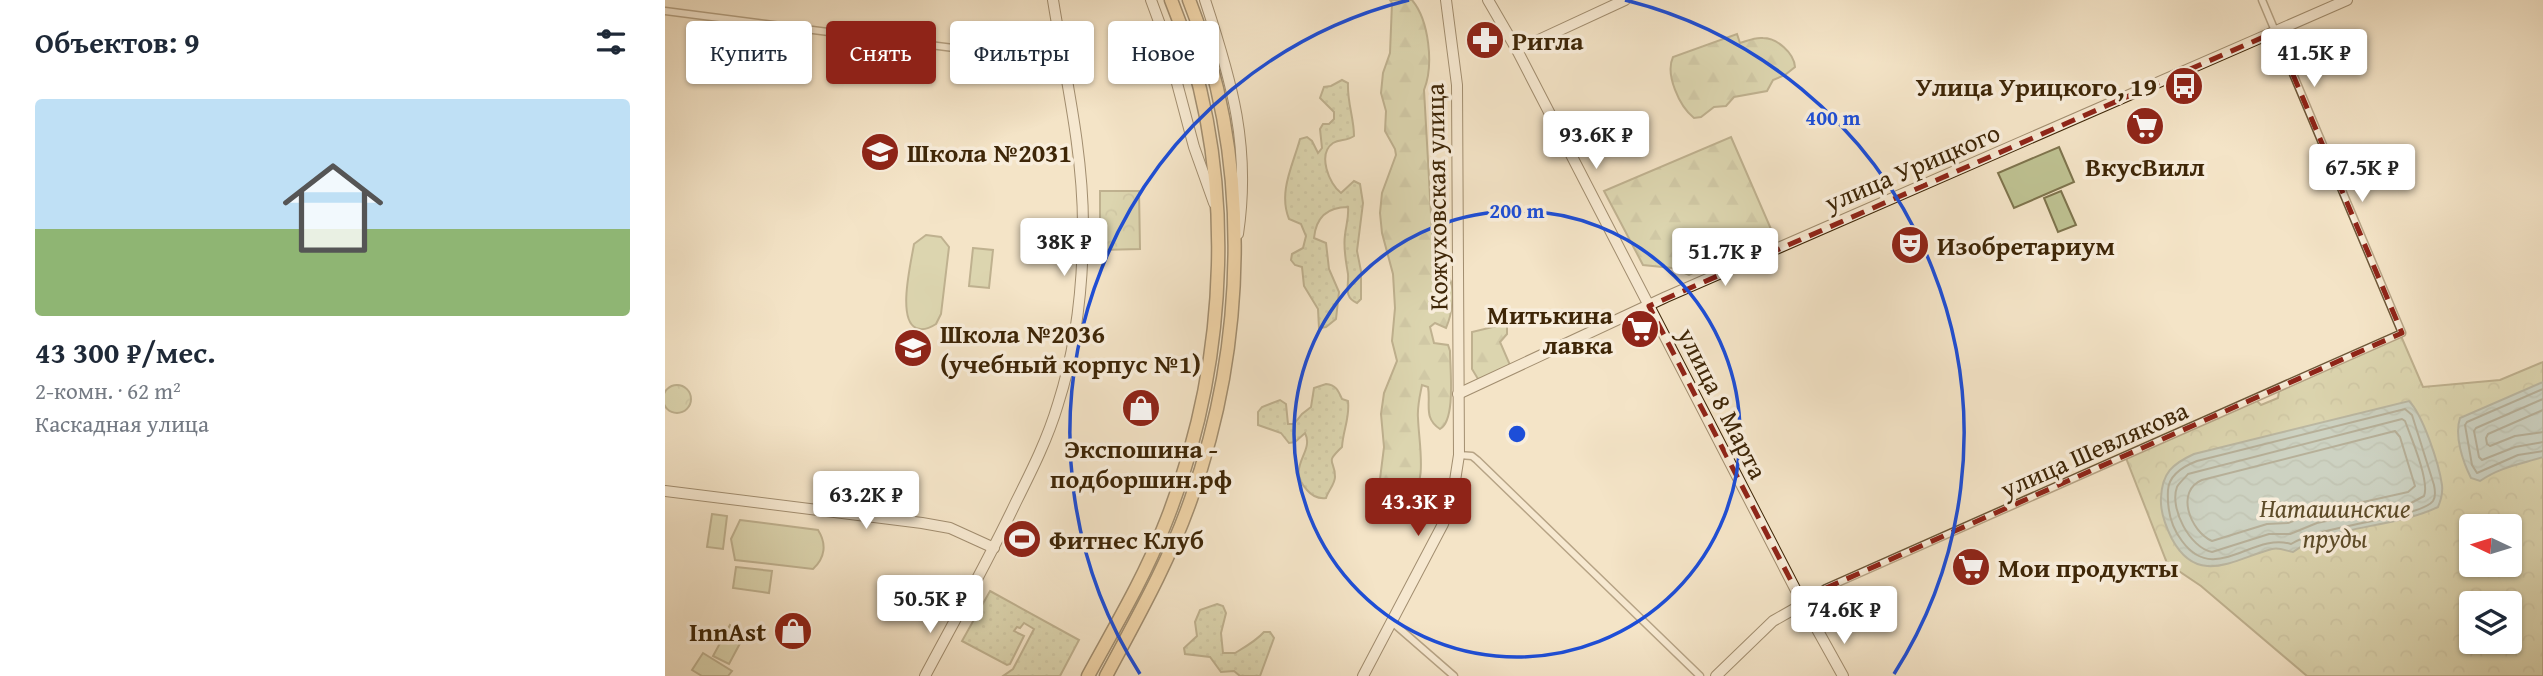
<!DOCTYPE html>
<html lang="ru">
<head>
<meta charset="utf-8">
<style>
  :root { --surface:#fff; --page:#f6f6f7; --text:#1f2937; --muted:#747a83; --line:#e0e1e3; --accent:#8f2418 }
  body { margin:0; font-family:"Gentium Book Plus",serif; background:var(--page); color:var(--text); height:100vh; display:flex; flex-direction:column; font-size:26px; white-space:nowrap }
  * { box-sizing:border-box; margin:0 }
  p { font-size:23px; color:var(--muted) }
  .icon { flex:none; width:38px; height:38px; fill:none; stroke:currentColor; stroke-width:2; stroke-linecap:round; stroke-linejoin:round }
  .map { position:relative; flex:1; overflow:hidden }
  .sheet { display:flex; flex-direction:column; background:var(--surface); width:665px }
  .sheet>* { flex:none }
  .hud { position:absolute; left:21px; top:21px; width:665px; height:63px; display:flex; gap:14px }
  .needle { width:46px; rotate:274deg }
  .controls { position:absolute; left:1794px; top:514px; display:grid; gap:14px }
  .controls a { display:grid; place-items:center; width:63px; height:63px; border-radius:7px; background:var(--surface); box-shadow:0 2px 5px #0004; font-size:35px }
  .price { position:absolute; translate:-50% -60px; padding:0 16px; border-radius:7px; background:#fff; color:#222; font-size:23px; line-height:46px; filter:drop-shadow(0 2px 4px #0008) }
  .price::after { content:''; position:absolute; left:50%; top:42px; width:21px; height:16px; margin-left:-10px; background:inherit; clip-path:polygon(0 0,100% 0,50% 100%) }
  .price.active { background:var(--accent); color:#fff }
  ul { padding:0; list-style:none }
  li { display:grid; align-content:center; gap:14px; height:371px; padding:0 35px }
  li+li { border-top:2px solid var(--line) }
  li span { display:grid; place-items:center; height:217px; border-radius:7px; color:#555 }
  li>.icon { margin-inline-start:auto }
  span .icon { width:126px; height:126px; fill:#fffc; stroke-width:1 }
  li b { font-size:30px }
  h2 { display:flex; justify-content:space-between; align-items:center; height:84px; padding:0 35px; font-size:30px }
  .tag { padding:0 24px; border-radius:7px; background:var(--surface); box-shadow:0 2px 5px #0004; font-size:24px; line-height:63px }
  .tag.active { background:var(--accent); color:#fff }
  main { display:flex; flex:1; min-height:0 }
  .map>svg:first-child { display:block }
  .grass { fill:url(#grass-dots); stroke:#7e744d; stroke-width:2 }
  .forest { fill:url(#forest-firs); stroke:#7e744d; stroke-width:2 }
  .park { fill:url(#park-crowns); stroke:#7e744d; stroke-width:2; fill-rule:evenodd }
  .garden { fill:#bfc393; stroke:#7e744d; stroke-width:2 }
  .water { fill:url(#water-waves); stroke:#778174; stroke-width:2 }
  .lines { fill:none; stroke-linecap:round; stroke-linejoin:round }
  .shore { stroke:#6e7262; stroke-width:2 }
  .street-casing { stroke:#6c5637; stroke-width:9 }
  .secondary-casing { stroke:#3e2607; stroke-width:12 }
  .highway-casing { stroke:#3e2607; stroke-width:15 }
  .street { stroke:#f8eddb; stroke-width:6 }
  .secondary { stroke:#f8eddb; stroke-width:10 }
  .highway { stroke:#eac284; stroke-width:12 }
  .marked { fill:none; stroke:#8f2418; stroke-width:5; stroke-dasharray:14 9; stroke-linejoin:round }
  .ring { fill:none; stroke:#1d4ed8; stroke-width:3.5 }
  .labels { text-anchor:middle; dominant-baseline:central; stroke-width:7; stroke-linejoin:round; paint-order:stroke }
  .poi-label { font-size:26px; font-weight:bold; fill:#3e2607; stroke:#f8eddb; text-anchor:start }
  .street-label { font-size:26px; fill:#3e2607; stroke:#f8eddb }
  .park-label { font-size:26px; font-style:italic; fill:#5e4d2a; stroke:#f8eddb }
  .centre { fill:#1d4ed8; stroke:#f8eddb; stroke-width:3.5 }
  .ring-label { font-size:21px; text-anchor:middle; font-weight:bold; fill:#1d4ed8; stroke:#f8eddb; stroke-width:7; stroke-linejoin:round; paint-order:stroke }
</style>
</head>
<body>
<main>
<section class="sheet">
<h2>Объектов: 9<svg class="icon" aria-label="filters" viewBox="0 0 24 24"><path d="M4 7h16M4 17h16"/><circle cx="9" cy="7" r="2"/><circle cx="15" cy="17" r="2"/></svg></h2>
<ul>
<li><span style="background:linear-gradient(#bfe0f5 60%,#8fb573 0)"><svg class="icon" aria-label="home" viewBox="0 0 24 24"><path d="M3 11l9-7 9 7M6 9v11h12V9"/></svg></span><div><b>43 300 ₽/мес.</b><p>2-комн. · 62 m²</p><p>Каскадная улица</p></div></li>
</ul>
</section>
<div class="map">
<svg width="1878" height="676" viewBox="0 0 1878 676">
  <defs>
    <pattern id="grass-dots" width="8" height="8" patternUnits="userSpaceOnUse" patternTransform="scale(1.75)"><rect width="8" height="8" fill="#bfc393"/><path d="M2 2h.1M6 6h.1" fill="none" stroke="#a5a77d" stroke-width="1.8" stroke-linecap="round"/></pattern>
    <pattern id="forest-firs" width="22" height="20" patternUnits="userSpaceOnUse" patternTransform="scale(1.75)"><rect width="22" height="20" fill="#bfc393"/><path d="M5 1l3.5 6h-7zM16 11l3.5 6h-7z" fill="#a5a77d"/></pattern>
    <pattern id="park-crowns" width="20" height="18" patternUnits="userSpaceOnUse" patternTransform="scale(1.75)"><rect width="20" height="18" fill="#bfc393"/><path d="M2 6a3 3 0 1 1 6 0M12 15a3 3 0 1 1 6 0" fill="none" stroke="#a5a77d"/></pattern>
    <pattern id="water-waves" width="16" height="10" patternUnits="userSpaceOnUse" patternTransform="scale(1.75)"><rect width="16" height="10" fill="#9dbdbc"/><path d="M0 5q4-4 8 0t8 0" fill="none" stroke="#88a2a0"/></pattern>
  </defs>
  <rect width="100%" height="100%" fill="#f4e4c7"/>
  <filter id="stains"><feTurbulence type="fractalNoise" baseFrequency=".00286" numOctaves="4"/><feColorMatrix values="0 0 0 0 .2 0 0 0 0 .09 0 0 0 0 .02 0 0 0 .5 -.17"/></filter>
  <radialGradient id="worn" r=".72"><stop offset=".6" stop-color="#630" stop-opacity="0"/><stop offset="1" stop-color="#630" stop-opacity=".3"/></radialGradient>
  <!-- grass -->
  <g class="grass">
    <path d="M677,80L683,83C682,102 689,118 689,136C682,141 675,139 668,143C652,154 664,184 676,193L689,181L695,184L698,203L692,251L696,271V299L692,303C678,297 684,286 683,274C681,261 678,249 680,235C681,225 684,218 683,207C662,207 651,217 649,238L661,243L664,269L674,292L671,319L661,327L654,328L653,309L639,286L637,267L630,265L626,260L627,254L638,248L641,236L636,224L624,219C613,192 628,165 635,139L642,137L647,141L653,153L657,148L655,129L658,124H664L669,119V112L655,98L659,87L666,86Z"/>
    <path d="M661,384C671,385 673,390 677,399L683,401C685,418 678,430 677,447C659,464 670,459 670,477C670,484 663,491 661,498C653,499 647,496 642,490C620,466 650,453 640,433L630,442L624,443L616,433L593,425V412L597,407L615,400L621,404L623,424H629L637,414L646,407L649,388Z"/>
    <polygon points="325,591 414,640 395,676 338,676 348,669 369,629 359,623 355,628 352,627 349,631 359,636 345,664 342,665 297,641"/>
    <path d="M552,604L558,606L561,613L556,633L558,653H570C580,647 591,641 599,632H605L609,638L595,676H575L569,671L556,672L545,657L520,654L519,648L532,636L530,622L535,610Z"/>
  </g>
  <!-- forest -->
  <g class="forest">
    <path d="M725,0H747C764,20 769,65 759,90L769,267L772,273L784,277C791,291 787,314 781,328L770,323L765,327L769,343L783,345L785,351C785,369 791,420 775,429C758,418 766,404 763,387L757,385C755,395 752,407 753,418C754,446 763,481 744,505L738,506L723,494L717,493L714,487L719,447L716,414L719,393L732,361L727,341L730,308L728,274L717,233L715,213L717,193L731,155L730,149L720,131L721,111L716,93L718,73L725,53L727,3Z"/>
    <path d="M1072,34L1075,43C1082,41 1090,37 1098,38C1112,38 1129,53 1130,67L1120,75L1108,80L1102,91L1069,97L1061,106L1049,107L1036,117L1029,118C1014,106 1000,74 1008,57Z"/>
    <polygon points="1066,137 1109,236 1024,275 1007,268 978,265 939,191"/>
    <polygon points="836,325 842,326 842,334 835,342 845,365 823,377 813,379 807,369 807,332"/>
  </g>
  <!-- park -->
  <g class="park">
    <polygon points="435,191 474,191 475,249 435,250"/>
    <path d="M1736,336L1758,387L1835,380L1878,362V676H1642L1536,586L1502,563L1461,458L1591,400L1596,405L1613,398L1614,391ZM1806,527H1844V565H1806ZM1806,604H1844V642H1806Z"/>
    <circle cx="12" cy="399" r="14"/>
  </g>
  <!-- garden -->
  <g class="garden">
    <polygon points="1394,147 1409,182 1349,208 1333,173"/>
    <polygon points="1396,191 1411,225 1393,232 1379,198"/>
    <path d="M261,235L276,237L284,247L276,314L271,324C265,328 258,331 251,328C232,319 246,263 249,244Z"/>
    <polygon points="308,248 328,250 324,288 304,286"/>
    <polygon points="47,514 62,516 58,549 42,547"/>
    <path d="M75,520L153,530C162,544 160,558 148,569L70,560L66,539Z"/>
    <polygon points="71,567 107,571 104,593 68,588"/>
    <polygon points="65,625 80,634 64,664 48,656"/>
    <polygon points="38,653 67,671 63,676 37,676 27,670"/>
  </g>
  <!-- water -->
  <g class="water">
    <path d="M1878,382V457C1856,464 1835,467 1815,481L1806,478C1798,462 1789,436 1795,418Z"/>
    <path d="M1744,401C1758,415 1774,464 1777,485C1778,493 1776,500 1773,507C1730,528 1662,526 1628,552C1621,551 1615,547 1607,549C1569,559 1533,587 1507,539C1501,527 1495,512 1496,498C1497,473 1507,464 1529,454Z"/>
  </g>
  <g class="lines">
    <!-- shore -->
    <g class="shore">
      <polyline points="1878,389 1802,422 1800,425 1807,465 1812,473 1853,455 1878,451"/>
      <polyline points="1878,399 1811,428 1809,431 1814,457 1817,460 1850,447 1878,442"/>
      <path d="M1740,409L1747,415L1769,485C1770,490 1771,497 1768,501C1755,518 1655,525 1626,544C1587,532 1550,586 1517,541C1506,527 1502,508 1503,490C1504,475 1519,466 1532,461Z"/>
      <polyline points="1878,410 1823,434 1821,438 1822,444 1825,446 1850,436 1878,432"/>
      <path d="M1737,419L1740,421C1746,437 1765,482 1759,496L1746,503L1652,523L1625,534H1604L1547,552C1525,548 1504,508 1512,487C1514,483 1520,478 1523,474Z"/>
      <path d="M1730,431L1735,437L1750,486L1743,492L1649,513L1623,523L1602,524L1547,541C1525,531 1510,491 1537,480Z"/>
    </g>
    <defs>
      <g id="street">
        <polyline points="0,11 398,62"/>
        <polyline points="794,455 807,456 812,460 1035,676"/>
        <polyline points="1138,604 1161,588 1737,333 1597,0"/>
        <polyline points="727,622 789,676"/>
      </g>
      <g id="secondary">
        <polyline points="486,0 500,38 529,147 549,203"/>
        <path d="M540,0C567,82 586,147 573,234"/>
        <polyline points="823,0 852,50 1138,604 1178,676"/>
        <polyline points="852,50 960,0"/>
        <polyline points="793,394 1001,297 1682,0"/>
        <polyline points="0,491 257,523 285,528 329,548"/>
        <path d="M260,676C291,618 323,561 351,502C367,470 383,438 393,404C411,348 418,285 418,226C418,150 400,75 388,0"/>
        <polyline points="698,676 778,524 787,500 794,455 792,85 781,0"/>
        <polyline points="1051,676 1108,621 1138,604"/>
      </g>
      <g id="highway">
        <path d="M423,676C449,628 478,580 498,529C565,365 575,166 506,0"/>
        <path d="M441,676C472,618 504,562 526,499C582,342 587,156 524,0"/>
      </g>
    </defs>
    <!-- street casing -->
    <use href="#street" class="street-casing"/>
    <!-- secondary casing -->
    <use href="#secondary" class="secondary-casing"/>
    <!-- highway casing -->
    <use href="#highway" class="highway-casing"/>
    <!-- street -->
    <use href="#street" class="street"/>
    <!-- secondary -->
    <use href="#secondary" class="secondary"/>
    <!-- highway -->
    <use href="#highway" class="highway"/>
  </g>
  <!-- marked area -->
  <path d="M0 0H1878V676H0ZM1610,32L1737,333L1161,588L1138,604L984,306Z" fill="#f4e4c7" fill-opacity=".55" fill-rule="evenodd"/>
  <path class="marked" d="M1610,32L1737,333L1161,588L1138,604L984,306Z"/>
  <!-- distance rings -->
  <g class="ring">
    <circle cx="852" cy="434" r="223"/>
    <path d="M475 674A447 447 0 0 1 744 0M960 0A447 447 0 0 1 1229 674"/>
  </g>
  <!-- icons -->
  <defs>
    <symbol id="pharmacy-disc" viewBox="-11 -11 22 22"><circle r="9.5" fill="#8f2418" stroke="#f8eddb"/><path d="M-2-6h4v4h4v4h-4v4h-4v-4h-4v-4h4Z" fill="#fff"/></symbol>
    <symbol id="bus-disc" viewBox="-11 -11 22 22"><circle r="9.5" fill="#8f2418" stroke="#f8eddb"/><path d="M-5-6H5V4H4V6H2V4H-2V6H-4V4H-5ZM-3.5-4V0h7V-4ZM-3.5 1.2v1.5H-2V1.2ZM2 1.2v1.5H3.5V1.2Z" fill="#fff"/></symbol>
    <symbol id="supermarket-disc" viewBox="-11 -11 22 22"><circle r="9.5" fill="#8f2418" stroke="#f8eddb"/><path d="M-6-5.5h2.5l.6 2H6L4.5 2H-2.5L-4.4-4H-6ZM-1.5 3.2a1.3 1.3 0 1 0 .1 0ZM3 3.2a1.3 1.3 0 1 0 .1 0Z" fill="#fff"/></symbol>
    <symbol id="school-disc" viewBox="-11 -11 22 22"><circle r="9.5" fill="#8f2418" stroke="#f8eddb"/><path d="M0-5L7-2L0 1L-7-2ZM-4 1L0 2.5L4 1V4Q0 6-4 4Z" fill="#fff"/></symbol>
    <symbol id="theatre-disc" viewBox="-11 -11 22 22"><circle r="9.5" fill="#8f2418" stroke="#f8eddb"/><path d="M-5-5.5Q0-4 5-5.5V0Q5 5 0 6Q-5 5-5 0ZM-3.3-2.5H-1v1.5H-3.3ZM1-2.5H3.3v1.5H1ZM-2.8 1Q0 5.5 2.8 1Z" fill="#fff"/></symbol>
    <symbol id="shop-disc" viewBox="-11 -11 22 22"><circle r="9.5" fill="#8f2418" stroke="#f8eddb"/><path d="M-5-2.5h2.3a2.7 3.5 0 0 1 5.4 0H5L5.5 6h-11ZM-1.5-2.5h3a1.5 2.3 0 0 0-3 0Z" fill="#fff"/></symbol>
    <symbol id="stadium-disc" viewBox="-11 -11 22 22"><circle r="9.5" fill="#8f2418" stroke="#f8eddb"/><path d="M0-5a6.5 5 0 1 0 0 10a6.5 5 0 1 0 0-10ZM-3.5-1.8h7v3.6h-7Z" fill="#fff"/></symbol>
  </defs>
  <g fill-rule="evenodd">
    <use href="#pharmacy-disc" x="798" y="18" width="44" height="44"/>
    <use href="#bus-disc" x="1497" y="64" width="44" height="44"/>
    <use href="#supermarket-disc" x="1458" y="104" width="44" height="44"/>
    <use href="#school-disc" x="193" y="130" width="44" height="44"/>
    <use href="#theatre-disc" x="1223" y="223" width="44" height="44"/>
    <use href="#supermarket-disc" x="953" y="307" width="44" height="44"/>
    <use href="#school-disc" x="226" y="326" width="44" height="44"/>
    <use href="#shop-disc" x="454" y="386" width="44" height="44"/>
    <use href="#stadium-disc" x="335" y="517" width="44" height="44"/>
    <use href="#supermarket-disc" x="1284" y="545" width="44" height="44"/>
    <use href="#shop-disc" x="106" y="609" width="44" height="44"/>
  </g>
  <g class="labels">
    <!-- poi labels -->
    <g class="poi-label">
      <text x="847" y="40">Ригла</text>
      <text x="1492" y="86" text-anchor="end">Улица Урицкого, 19</text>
      <text x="242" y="152">Школа №2031</text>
      <text x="1480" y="166" text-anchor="middle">ВкусВилл</text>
      <text x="1272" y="245">Изобретариум</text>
      <text x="948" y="314" text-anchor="end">Митькина<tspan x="948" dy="30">лавка</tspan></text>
      <text x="275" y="333">Школа №2036<tspan x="275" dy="30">(учебный корпус №1)</tspan></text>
      <text x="476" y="448" text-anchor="middle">Экспошина -<tspan x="476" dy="30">подборшин.рф</tspan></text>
      <text x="384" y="539">Фитнес Клуб</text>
      <text x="1333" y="567">Мои продукты</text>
      <text x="101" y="631" text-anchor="end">InnAst</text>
    </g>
    <!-- street labels -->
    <g class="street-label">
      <text transform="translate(1247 167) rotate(-23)">улица Урицкого</text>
      <text transform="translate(771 197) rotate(-91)">Кожуховская улица</text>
      <text transform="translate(1058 403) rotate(63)">улица 8 Марта</text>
      <text transform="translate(1429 449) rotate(-24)">улица Шевлякова</text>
    </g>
    <!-- park labels -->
    <g class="park-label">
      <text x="1670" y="507">Наташинские<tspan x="1670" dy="30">пруды</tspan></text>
    </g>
  </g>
  <circle cx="852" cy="434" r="10" class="centre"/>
  <g class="ring-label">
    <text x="1168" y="125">400 m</text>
    <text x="852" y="218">200 m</text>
  </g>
  <rect width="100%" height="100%" filter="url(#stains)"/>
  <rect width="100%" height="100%" fill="url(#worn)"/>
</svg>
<div class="controls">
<a><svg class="needle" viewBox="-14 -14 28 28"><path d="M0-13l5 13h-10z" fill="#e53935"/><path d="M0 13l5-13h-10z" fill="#747a83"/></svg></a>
<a><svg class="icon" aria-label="layers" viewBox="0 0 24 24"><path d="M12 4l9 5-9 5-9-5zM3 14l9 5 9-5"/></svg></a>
</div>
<b class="price" style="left:1649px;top:89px">41.5K ₽</b>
<b class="price" style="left:931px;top:171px">93.6K ₽</b>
<b class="price" style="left:1697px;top:204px">67.5K ₽</b>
<b class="price" style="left:399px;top:278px">38K ₽</b>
<b class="price" style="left:1060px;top:288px">51.7K ₽</b>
<b class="price" style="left:201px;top:531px">63.2K ₽</b>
<b class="price active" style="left:753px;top:538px">43.3K ₽</b>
<b class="price" style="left:265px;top:635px">50.5K ₽</b>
<b class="price" style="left:1179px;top:646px">74.6K ₽</b>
<div class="hud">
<a class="tag">Купить</a>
<a class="tag active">Снять</a>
<a class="tag">Фильтры</a>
<a class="tag">Новое</a>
</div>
</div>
</main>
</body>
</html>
